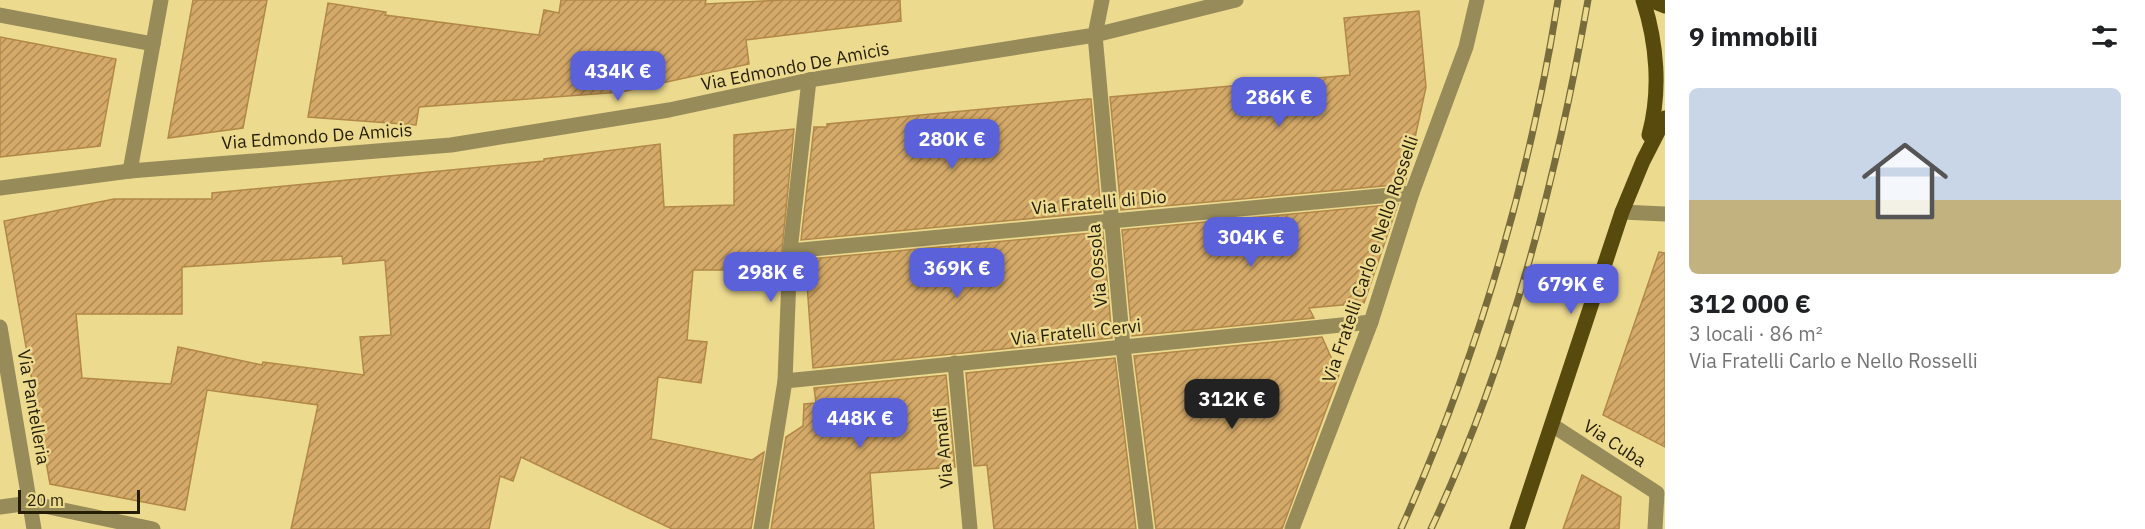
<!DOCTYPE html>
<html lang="it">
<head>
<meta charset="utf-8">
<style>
  :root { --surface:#fff; --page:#f2f2f2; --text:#202124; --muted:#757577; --line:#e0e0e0; --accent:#5b62d9 }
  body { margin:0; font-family:"IBM Plex Sans",sans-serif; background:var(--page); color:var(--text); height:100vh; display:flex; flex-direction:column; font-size:22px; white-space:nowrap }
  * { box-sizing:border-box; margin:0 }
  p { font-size:20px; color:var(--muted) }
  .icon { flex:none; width:33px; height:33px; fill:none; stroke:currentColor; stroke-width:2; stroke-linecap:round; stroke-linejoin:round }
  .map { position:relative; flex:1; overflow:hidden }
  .side { display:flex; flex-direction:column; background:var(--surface); width:480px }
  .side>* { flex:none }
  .scale { position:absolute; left:18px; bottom:15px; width:122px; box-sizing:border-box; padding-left:6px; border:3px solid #241d00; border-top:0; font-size:16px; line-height:21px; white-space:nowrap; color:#241d00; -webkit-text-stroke:4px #ecda8f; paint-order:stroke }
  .price { position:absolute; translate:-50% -51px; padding:0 14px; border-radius:12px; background:var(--accent); color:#fff; font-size:20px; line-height:39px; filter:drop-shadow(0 2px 3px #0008) }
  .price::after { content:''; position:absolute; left:50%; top:36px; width:18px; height:14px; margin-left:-9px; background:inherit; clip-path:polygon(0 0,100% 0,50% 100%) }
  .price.selected { background:#222; color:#fff }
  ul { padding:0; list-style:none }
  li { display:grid; align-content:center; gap:12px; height:318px; padding:0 24px }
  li+li { border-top:2px solid var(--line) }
  li span { display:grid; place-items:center; height:186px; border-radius:9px; color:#555 }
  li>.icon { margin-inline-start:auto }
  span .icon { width:108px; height:108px; fill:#fffc; stroke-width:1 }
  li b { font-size:26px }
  h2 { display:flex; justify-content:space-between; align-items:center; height:72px; padding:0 24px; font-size:26px }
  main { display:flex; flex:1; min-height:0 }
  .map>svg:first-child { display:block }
  .building { fill:url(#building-hatch); stroke:#b28848; stroke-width:1.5; fill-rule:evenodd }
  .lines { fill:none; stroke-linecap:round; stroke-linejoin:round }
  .minor { stroke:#978b59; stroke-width:15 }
  .major { stroke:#574a0c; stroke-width:15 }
  .rail-casing { stroke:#786c3c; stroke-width:7 }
  .rail { stroke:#ecda8f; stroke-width:4.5; stroke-dasharray:14; stroke-linecap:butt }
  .labels { text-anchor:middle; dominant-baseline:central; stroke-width:5; stroke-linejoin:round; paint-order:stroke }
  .street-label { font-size:18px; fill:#241d00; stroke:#ecda8f }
</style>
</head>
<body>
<main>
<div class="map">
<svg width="1665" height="529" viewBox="0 0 1665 529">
  <defs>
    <pattern id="building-hatch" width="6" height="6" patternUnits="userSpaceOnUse" patternTransform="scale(1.5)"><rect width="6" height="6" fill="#d5aa69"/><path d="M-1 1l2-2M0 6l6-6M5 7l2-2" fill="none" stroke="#ad8a54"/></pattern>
  </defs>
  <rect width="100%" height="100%" fill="#ecda8f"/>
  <!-- building -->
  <g class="building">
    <polygon points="193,0 267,0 243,128 168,138"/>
    <polygon points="561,0 706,0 705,4 784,0 900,0 901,21 746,40 749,64 621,92 419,107 416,125 308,117 328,3 386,12 385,15 539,35 544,10 559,13"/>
    <polygon points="1419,11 1426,87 1405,184 1121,210 1110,97 1350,75 1344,18"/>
    <polygon points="0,37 116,59 100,146 0,157"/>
    <polygon points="1088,99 1091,99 1101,212 801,240 814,127 827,127 827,124"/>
    <path d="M794,129L780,270H693L687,340L707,342L701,383L658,377L651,439L752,460L764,452L751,529H672L521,457L513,481L500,476L489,529H291L318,405L207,390L185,510L50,484L4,221L114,199H212V193L544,161V159L660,144L664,207L734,205V135ZM342,256L343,264L385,260L391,335L360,337L364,375L263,362L262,365L178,347L171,384L82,378L76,314H182V267Z"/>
    <polygon points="1398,204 1364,303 1309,308 1314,318 1132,336 1122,230"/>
    <polygon points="1103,232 1112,338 813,368 806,270 799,270 799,260"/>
    <polygon points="1659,252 1665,253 1665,447 1603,415"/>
    <polygon points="1322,337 1339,375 1282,529 1156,529 1134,356"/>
    <polygon points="1115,358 1136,529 994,529 987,465 974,466 966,373"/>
    <polygon points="946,375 955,467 870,473 874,529 771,529 786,437 803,426 804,404 816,403 814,388"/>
    <polygon points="1582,475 1621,497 1619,529 1563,529"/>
  </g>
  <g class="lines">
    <!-- minor -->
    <g class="minor">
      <polyline points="1102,0 1095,35 1123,347 1146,529"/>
      <polyline points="0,15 153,44"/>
      <polyline points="130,171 161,0"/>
      <polyline points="0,188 130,171 451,145 669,110 809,80 1095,35 1236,0"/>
      <polyline points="1622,212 1665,214"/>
      <polyline points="790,251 1412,193"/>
      <polyline points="0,327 34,529"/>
      <polyline points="955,363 970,529"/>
      <polyline points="785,381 1371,322"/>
      <polyline points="1552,425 1657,493 1655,529"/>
      <polyline points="0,507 30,503 153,529"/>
      <polyline points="761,529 785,381 790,251 809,80"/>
      <polyline points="1292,529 1371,322 1412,193 1466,47 1477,0"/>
    </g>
    <!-- major -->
    <g class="major">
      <path d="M1643,0C1657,43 1661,91 1649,135"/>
      <polyline points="1650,0 1665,6"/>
      <polyline points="1517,529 1622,212 1643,161 1665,118"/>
    </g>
    <defs>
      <g id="rail">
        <path d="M1401,529C1476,361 1529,182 1558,0"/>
        <path d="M1431,529C1509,362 1556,181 1588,0"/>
      </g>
    </defs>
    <!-- rail casing -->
    <use href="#rail" class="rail-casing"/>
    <!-- rail -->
    <use href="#rail" class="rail"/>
  </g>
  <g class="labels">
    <!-- street labels -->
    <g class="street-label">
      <text transform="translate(795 66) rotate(-11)">Via Edmondo De Amicis</text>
      <text transform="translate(317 136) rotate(-4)">Via Edmondo De Amicis</text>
      <text transform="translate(1099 202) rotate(-5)">Via Fratelli di Dio</text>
      <text transform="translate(1370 259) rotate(-71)">Via Fratelli Carlo e Nello Rosselli</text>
      <text transform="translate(1097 266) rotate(-95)">Via Ossola</text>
      <text transform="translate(1076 332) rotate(-6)">Via Fratelli Cervi</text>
      <text transform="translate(34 407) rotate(80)">Via Pantelleria</text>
      <text transform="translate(1615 443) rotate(33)">Via Cuba</text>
      <text transform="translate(943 448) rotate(-95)">Via Amalfi</text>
    </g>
  </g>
</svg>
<div class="scale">20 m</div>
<b class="price" style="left:618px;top:102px">434K €</b>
<b class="price" style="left:1279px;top:128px">286K €</b>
<b class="price" style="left:952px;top:170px">280K €</b>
<b class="price" style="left:1251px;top:268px">304K €</b>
<b class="price" style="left:957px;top:299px">369K €</b>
<b class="price" style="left:771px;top:303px">298K €</b>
<b class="price" style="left:1571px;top:315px">679K €</b>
<b class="price selected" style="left:1232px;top:430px">312K €</b>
<b class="price" style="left:860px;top:449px">448K €</b>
</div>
<section class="side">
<h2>9 immobili<svg class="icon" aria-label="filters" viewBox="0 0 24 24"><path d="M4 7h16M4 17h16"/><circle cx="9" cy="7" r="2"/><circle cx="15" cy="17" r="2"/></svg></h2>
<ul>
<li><span style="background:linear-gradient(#c9d6e8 60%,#c2b280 0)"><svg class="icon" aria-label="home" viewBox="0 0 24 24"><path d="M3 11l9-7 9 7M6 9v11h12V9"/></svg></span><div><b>312 000 €</b><p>3 locali · 86 m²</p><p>Via Fratelli Carlo e Nello Rosselli</p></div></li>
</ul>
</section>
</main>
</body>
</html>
